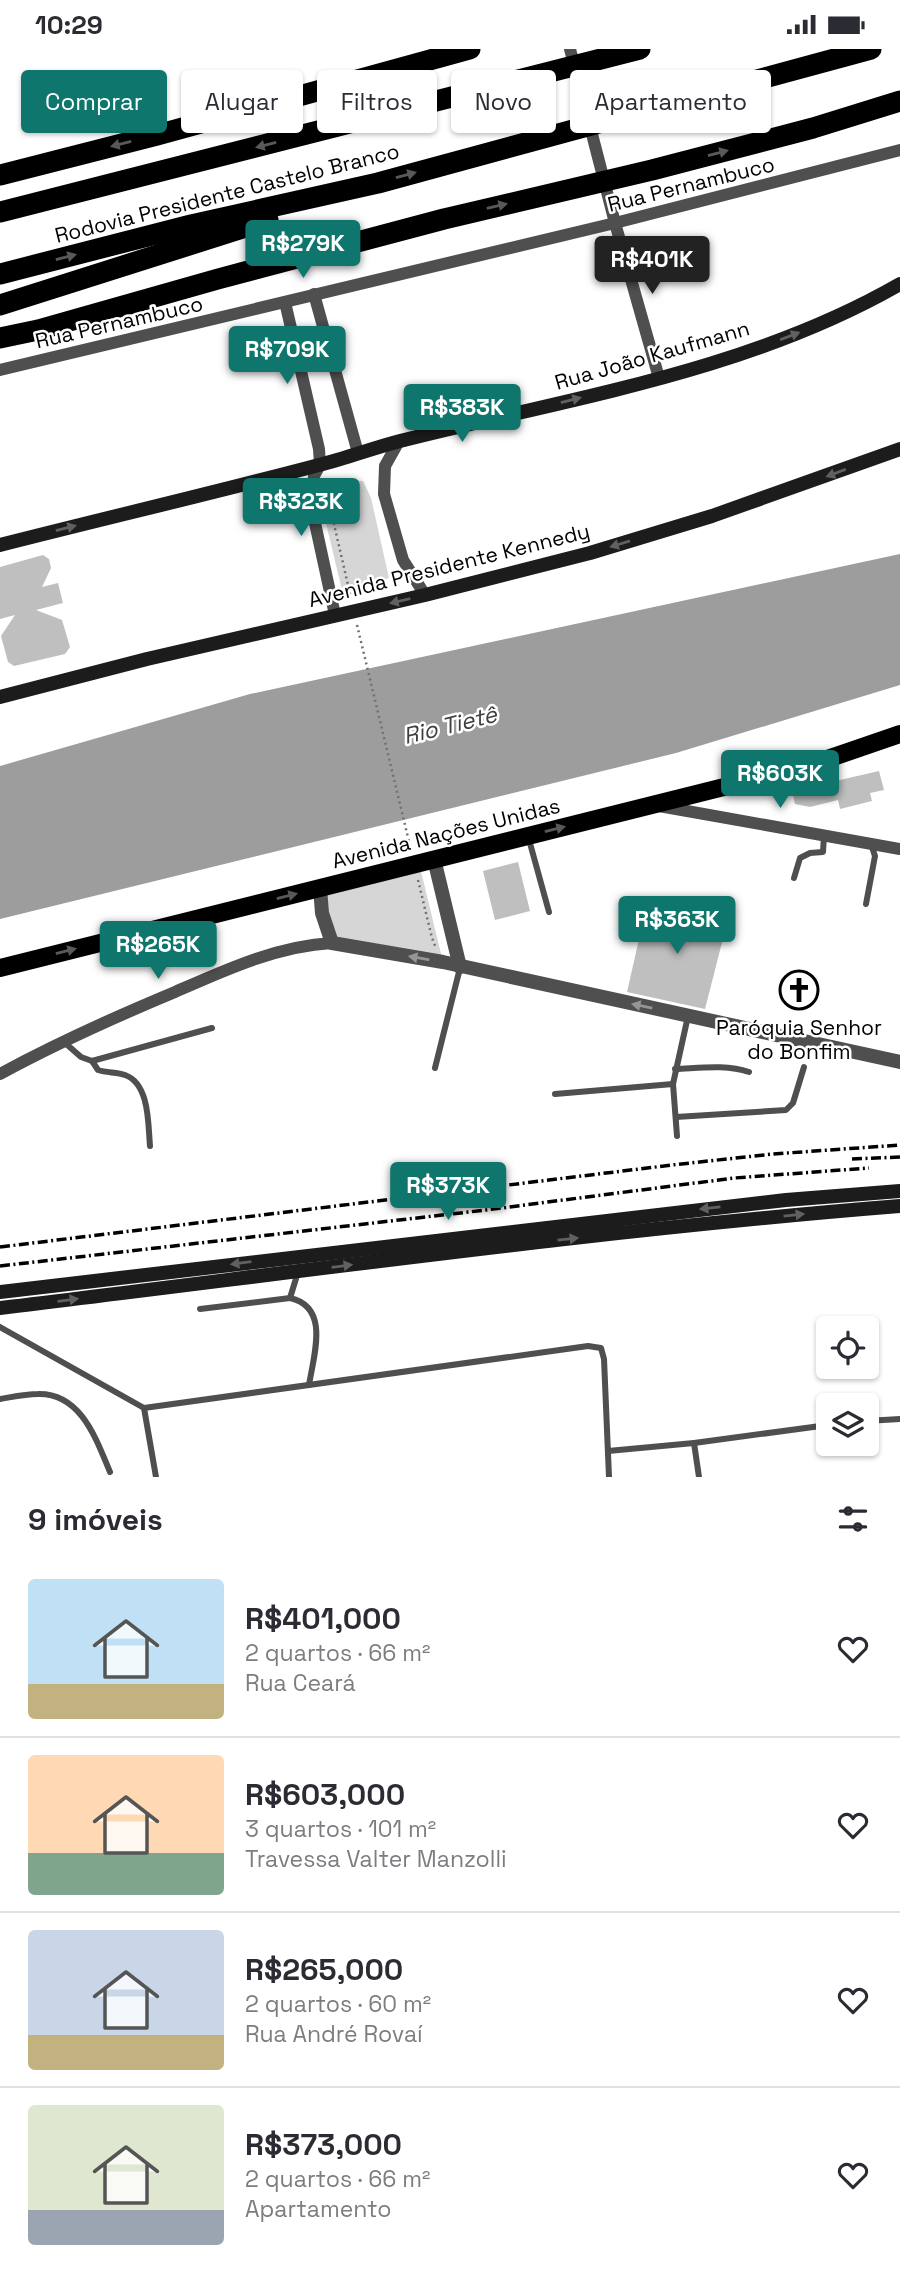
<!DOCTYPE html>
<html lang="pt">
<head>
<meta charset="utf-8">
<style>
  :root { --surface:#fff; --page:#f2f2f3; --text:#2b2b33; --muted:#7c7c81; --line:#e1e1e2; --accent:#0f766e }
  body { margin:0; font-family:"Space Grotesk",sans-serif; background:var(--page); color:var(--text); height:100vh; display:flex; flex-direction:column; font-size:26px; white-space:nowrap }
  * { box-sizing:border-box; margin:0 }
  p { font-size:23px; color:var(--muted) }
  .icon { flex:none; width:38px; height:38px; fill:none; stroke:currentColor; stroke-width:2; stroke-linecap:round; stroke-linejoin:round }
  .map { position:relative; height:1428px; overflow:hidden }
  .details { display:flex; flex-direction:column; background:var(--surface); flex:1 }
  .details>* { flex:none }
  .guide { position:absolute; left:21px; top:21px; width:859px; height:63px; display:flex; gap:14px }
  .buttons { position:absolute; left:816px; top:1267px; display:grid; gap:14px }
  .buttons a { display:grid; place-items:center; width:63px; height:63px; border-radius:7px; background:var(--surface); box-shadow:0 2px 5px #0004; font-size:35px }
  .price { position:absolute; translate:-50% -60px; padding:0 16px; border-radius:7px; background:var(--accent); color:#fff; font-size:23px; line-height:46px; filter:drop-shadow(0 2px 4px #0008) }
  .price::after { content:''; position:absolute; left:50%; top:42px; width:21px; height:16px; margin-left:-10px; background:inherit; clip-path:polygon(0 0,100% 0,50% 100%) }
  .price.active { background:#222; color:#fff }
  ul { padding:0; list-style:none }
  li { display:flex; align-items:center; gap:21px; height:175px; padding:0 28px }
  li+li { border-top:2px solid var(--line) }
  li span { display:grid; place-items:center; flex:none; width:196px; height:140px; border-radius:7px; color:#555 }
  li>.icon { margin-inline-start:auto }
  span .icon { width:84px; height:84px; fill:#fffc; stroke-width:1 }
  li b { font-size:30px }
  h2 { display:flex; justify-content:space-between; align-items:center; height:84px; padding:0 28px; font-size:30px }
  .tag { padding:0 24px; border-radius:7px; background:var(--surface); box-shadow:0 2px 5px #0004; font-size:24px; line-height:63px }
  .tag.active { background:var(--accent); color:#fff }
  .status { display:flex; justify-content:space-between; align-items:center; height:49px; padding:0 35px; background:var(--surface); direction:ltr }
  .status svg { height:19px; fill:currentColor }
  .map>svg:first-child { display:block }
  .green { fill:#d6d6d6 }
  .water { fill:#9d9d9d }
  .building { fill:#bfbfbf }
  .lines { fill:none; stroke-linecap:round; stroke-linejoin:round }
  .path { stroke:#717171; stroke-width:2.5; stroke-dasharray:2 3.5; stroke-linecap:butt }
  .service { stroke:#4f4f4f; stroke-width:6 }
  .minor { stroke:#4f4f4f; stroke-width:12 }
  .tertiary { stroke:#4f4f4f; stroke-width:14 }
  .secondary { stroke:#1c1c1c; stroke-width:14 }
  .primary { stroke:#000; stroke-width:18 }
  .motorway { stroke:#000; stroke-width:21 }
  .rail { stroke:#000; stroke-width:3.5; stroke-dasharray:10 3.5 2 3.5; stroke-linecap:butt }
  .oneway { fill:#595959 }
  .oneway2 { fill:#606060 }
  .oneway3 { fill:#959595 }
  .labels { text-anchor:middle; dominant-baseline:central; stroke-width:5; stroke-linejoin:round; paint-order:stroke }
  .street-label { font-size:21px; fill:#000; stroke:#fff }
  .poi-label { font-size:21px; fill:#000; stroke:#fff }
  .water-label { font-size:23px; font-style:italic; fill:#3e3e3e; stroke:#fff }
</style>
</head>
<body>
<div class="status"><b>10:29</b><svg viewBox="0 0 49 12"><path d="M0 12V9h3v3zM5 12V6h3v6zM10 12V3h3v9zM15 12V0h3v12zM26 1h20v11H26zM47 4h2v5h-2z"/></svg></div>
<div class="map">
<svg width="900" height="1428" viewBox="0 0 900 1428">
  <rect width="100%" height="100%" fill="#fff"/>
  <!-- green -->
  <g class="green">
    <polygon points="349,431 363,432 371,449 389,529 361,540 342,541 324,466 328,439"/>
    <polygon points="419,814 443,913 332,894 320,839"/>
  </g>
  <!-- water -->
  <polygon class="water" points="900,505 900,636 676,704 0,870 0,717 250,645"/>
  <!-- building -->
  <g class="building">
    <polygon points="43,506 49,510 51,519 42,538 58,534 63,554 36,561 62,571 70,598 65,605 14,617 8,613 1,587 15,566 0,570 0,518"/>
    <polygon points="879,722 884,741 870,744 872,752 840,760 838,751 810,758 795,755 792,742"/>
    <polygon points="518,813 530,862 495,871 483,822"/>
    <polygon points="647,855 728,870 705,960 627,943"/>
  </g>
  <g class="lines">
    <!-- path -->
    <g class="path">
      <polyline points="326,467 333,471 351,549"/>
      <polyline points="357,576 411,801"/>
      <polyline points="418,831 432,889 436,899"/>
    </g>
    <!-- service -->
    <g class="service">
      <polyline points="528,787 549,863"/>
      <polyline points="794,829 800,809 810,804 823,803 824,787"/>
      <polyline points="866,855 875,807 871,795"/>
      <polyline points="64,993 81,1008 92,1012 212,979"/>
      <path d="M92,1012L98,1021C107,1024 117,1023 125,1026C150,1035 148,1076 150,1097"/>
      <polyline points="435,1019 460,919"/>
      <path d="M675,1020C700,1019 726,1015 749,1023"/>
      <polyline points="555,1045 673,1035"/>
      <polyline points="676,1068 786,1061 793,1054 804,1018"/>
      <polyline points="677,1087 673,1035 688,967"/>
      <path d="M290,1249C330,1258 314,1305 309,1336"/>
      <polyline points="200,1260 290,1249 298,1223"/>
      <polyline points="0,1278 144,1359 588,1297 601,1299 604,1310 609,1428"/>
      <path d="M0,1350C12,1348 25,1345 38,1345C81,1344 96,1390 110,1423"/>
      <polyline points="144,1359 156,1428"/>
      <polyline points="866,1372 900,1370"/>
      <polyline points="694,1394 699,1428"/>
      <polyline points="608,1402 694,1394 828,1376"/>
    </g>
    <!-- minor -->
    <g class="minor">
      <polyline points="570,0 615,174 659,329"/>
      <polyline points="314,245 358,404"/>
      <polyline points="285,253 319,400 320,416 314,427 312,448 315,474 335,566"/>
      <polyline points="0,321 615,174 900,101"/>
      <polyline points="399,392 385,417 384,445 403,511 425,546"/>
      <polyline points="659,757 900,800"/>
      <path d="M0,1025C57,994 115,968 175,943C225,921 277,897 332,894"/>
    </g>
    <!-- tertiary -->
    <g class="tertiary">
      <polyline points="434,810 460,918"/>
      <polyline points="320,839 322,864 332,894 443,913 900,1013"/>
    </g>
    <!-- secondary -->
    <g class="secondary">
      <path d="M0,496C106,469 213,444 319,416C347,409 373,399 400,392C569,349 747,323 900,235"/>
      <polyline points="0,648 147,610 425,546 590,504 712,467 900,400"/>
      <polyline points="0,1243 786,1151 900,1142"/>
      <path d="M0,1259C300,1223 599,1181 900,1157"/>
    </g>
    <!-- primary -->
    <polyline class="primary" points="0,919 804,718 900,685"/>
    <!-- motorway -->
    <g class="motorway">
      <polyline points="0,126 157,86 470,0"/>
      <polyline points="0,163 640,0"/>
      <polyline points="0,225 191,176 378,134 871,0"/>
      <polyline points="0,256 268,171"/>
      <polyline points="0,289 38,281 218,230 444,170 652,121 813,79 900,52"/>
    </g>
    <!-- rail -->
    <g class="rail">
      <polyline points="852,1110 900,1108"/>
      <polyline points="0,1198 672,1116 773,1105 900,1096"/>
      <polyline points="0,1217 486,1161 734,1129 869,1119"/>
    </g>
  </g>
  <!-- one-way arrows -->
  <defs><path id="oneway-solid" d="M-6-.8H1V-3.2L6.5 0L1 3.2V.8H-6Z" transform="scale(1.75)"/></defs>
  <g class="oneway">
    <use href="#oneway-solid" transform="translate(121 95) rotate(166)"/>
    <use href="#oneway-solid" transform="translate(266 96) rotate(166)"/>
    <use href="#oneway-solid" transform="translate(718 104) rotate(-15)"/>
    <use href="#oneway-solid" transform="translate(406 126) rotate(-15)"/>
    <use href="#oneway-solid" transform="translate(497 157) rotate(-13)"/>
    <use href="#oneway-solid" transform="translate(66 208) rotate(-14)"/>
    <use href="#oneway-solid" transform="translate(555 780) rotate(-14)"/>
    <use href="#oneway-solid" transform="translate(287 847) rotate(-14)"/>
    <use href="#oneway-solid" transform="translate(66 902) rotate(-14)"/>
  </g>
  <g class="oneway2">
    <use href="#oneway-solid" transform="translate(790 287) rotate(-21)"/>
    <use href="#oneway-solid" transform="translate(571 351) rotate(-14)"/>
    <use href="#oneway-solid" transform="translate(836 424) rotate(159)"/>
    <use href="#oneway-solid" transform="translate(66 479) rotate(-14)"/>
    <use href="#oneway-solid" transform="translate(620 495) rotate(163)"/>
    <use href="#oneway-solid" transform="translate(400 552) rotate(167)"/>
    <use href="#oneway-solid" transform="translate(710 1159) rotate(174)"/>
    <use href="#oneway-solid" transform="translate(794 1166) rotate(-6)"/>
    <use href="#oneway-solid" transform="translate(568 1190) rotate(-6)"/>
    <use href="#oneway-solid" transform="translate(241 1214) rotate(173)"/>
    <use href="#oneway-solid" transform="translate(342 1217) rotate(-7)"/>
    <use href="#oneway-solid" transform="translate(68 1251) rotate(-7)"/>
  </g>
  <g class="oneway3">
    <use href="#oneway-solid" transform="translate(419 909) rotate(-170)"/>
    <use href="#oneway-solid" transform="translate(642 957) rotate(-168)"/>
  </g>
  <!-- icons -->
  <defs>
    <symbol id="church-ring" viewBox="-11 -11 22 22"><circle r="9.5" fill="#fff" stroke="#000" stroke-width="1.5"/><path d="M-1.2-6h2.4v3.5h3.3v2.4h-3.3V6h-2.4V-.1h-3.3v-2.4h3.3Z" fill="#000"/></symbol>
  </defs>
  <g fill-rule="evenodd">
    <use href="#church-ring" x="777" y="919" width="44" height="44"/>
  </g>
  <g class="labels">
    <!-- street labels -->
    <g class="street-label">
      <text transform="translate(691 135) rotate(-14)">Rua Pernambuco</text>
      <text transform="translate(227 144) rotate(-14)">Rodovia Presidente Castelo Branco</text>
      <text transform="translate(119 273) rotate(-13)">Rua Pernambuco</text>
      <text transform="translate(652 306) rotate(-16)">Rua João Kaufmann</text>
      <text transform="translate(449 516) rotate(-14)">Avenida Presidente Kennedy</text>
      <text transform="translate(446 784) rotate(-14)">Avenida Nações Unidas</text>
    </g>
    <!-- poi labels -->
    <g class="poi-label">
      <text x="799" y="978">Paróquia Senhor<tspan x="799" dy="24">do Bonfim</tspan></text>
    </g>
    <!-- water labels -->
    <g class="water-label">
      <text transform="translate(450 676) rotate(-14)">Rio Tietê</text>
    </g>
  </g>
</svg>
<div class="buttons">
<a><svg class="icon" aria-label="locate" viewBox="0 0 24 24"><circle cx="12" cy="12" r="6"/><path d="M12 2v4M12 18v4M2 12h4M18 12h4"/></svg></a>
<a><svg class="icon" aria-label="layers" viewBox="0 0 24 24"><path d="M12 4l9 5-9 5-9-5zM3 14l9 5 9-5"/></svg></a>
</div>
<b class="price" style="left:303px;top:231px">R$279K</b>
<b class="price active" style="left:652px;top:247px">R$401K</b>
<b class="price" style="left:287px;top:337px">R$709K</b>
<b class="price" style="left:462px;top:395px">R$383K</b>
<b class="price" style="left:301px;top:489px">R$323K</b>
<b class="price" style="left:780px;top:761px">R$603K</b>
<b class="price" style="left:677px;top:907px">R$363K</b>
<b class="price" style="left:158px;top:932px">R$265K</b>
<b class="price" style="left:448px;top:1173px">R$373K</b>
<div class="guide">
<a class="tag active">Comprar</a>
<a class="tag">Alugar</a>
<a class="tag">Filtros</a>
<a class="tag">Novo</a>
<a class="tag">Apartamento</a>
</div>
</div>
<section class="details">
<h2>9 imóveis<svg class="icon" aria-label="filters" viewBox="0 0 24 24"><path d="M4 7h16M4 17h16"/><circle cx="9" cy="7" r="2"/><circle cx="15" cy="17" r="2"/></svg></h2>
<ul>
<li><span style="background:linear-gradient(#bfe0f5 75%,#c2b280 0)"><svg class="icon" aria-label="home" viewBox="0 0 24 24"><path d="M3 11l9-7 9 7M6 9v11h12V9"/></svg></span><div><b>R$401,000</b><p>2 quartos · 66 m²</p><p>Rua Ceará</p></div><svg class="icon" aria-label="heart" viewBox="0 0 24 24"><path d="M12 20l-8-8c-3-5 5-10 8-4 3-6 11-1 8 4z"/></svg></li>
<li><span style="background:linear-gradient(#ffd9b3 70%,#7fa58c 0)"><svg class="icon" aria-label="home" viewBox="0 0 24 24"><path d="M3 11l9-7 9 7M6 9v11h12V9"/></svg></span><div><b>R$603,000</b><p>3 quartos · 101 m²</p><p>Travessa Valter Manzolli</p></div><svg class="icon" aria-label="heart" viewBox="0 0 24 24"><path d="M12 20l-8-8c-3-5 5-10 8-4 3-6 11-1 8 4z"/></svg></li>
<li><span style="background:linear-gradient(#c9d6e8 75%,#c2b280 0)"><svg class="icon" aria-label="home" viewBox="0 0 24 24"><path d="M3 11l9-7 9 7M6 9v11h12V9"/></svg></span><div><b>R$265,000</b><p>2 quartos · 60 m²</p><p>Rua André Rovaí</p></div><svg class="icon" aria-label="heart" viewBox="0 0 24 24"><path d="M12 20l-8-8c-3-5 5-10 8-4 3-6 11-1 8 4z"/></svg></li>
<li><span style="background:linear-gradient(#dfe7d0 75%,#9aa5b1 0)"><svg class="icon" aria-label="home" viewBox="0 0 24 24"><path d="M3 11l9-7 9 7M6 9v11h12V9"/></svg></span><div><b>R$373,000</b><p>2 quartos · 66 m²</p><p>Apartamento</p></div><svg class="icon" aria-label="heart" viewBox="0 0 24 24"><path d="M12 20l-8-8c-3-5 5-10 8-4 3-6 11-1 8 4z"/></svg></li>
</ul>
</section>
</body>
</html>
